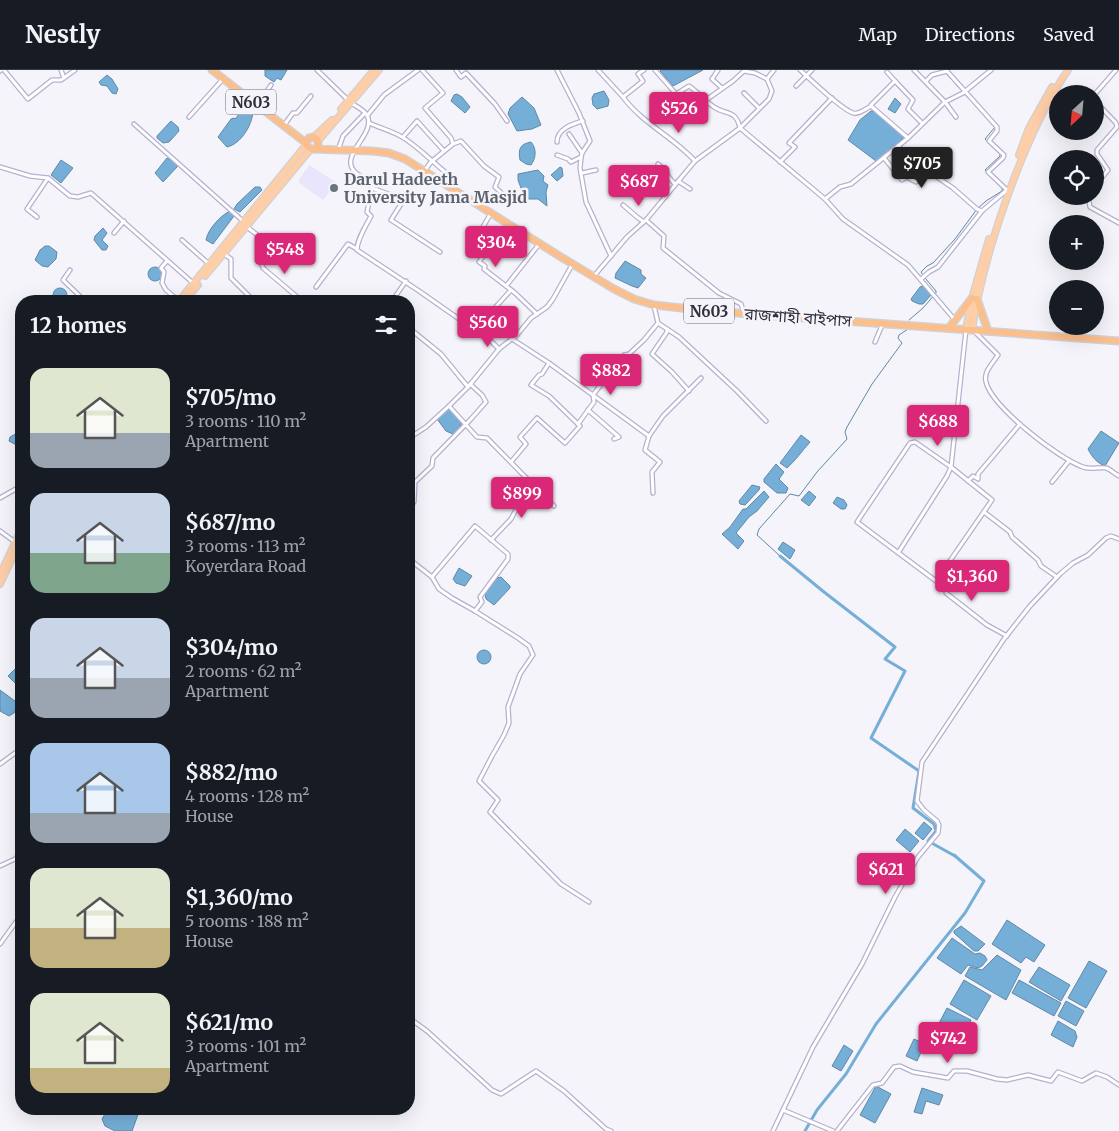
<!DOCTYPE html>
<html lang="en">
<head>
<meta charset="utf-8">
<style>
  :root { --surface:#171b24; --page:#242831; --text:#f1f3f6; --muted:#9ea1a6; --line:#363941; --accent:#db2777 }
  body { margin:0; font-family:Merriweather,"Noto Sans Bengali",serif; background:var(--page); color:var(--text); height:100vh; display:flex; flex-direction:column; font-size:19px; white-space:nowrap }
  * { box-sizing:border-box; margin:0 }
  p { font-size:16px; color:var(--muted) }
  .icon { flex:none; width:28px; height:28px; fill:none; stroke:currentColor; stroke-width:2; stroke-linecap:round; stroke-linejoin:round }
  .map { position:relative; flex:1; overflow:hidden }
  .drawer { position:absolute; left:15px; top:225px; width:400px; height:820px; display:flex; flex-direction:column; background:var(--surface); border-radius:20px; box-shadow:0 5px 20px #0002 }
  .drawer>* { flex:none }
  .needle { width:32px; rotate:206deg }
  .tools { position:absolute; left:1049px; top:15px; display:grid; gap:10px }
  .tools a { display:grid; place-items:center; width:55px; height:55px; border-radius:50%; background:var(--surface); box-shadow:0 5px 20px #0002; font-size:25px }
  .price { position:absolute; translate:-50% -42px; padding:0 11px; border-radius:5px; background:var(--accent); color:#fff; font-size:16px; line-height:32px; filter:drop-shadow(0 1px 2px #0008) }
  .price::after { content:''; position:absolute; left:50%; top:30px; width:15px; height:11px; margin-left:-8px; background:inherit; clip-path:polygon(0 0,100% 0,50% 100%) }
  .price.selected { background:#222; color:#fff }
  ul { padding:0; list-style:none }
  li { display:flex; align-items:center; gap:15px; height:125px; padding:0 15px }
  li span { display:grid; place-items:center; flex:none; width:140px; height:100px; border-radius:15px; color:#555 }
  li>.icon { margin-inline-start:auto }
  span .icon { width:60px; height:60px; fill:#fffc; stroke-width:1 }
  li b { font-size:21px }
  h2 { display:flex; justify-content:space-between; align-items:center; height:60px; padding:0 15px; font-size:21px }
  header { display:flex; align-items:center; gap:30px; box-sizing:border-box; height:70px; padding:0 25px; background:var(--surface); border-bottom:1px solid var(--line) }
  header strong { font-size:24px }
  nav { display:flex; gap:28px; margin-inline-start:auto; font-size:18px }
  .map>svg:first-child { display:block }
  .built { fill:#e8e5fd }
  .water { fill:#75afd7; stroke:#6089a8 }
  .lines { fill:none; stroke-linecap:round; stroke-linejoin:round }
  .stream { stroke:#6089a8; stroke-width:1 }
  .canal { stroke:#75afd7; stroke-width:3 }
  .minor-casing { stroke:#b5b1cf; stroke-width:5.5 }
  .primary-casing { stroke:#d1d1d4; stroke-width:8 }
  .trunk-casing { stroke:#d1d1d4; stroke-width:9 }
  .minor { stroke:#fff; stroke-width:3 }
  .primary { stroke:#fdcea7; stroke-width:5.5 }
  .trunk { stroke:#fcbe8a; stroke-width:6 }
  .worship-dot { fill:#6b7280; stroke:#f5f4fa; stroke-width:2 }
  .labels { text-anchor:middle; dominant-baseline:central; stroke-width:5; stroke-linejoin:round; paint-order:stroke }
  .shield { fill:#f5f4fa; stroke:#6b6a74; stroke-width:1 }
  .shield-label { font-size:15px; font-weight:bold; fill:#302f3b }
  .worship-label { font-size:16px; font-weight:bold; fill:#5b616d; stroke:#f5f4fa; text-anchor:start }
  .street-label { font-size:16px; fill:#302f3b; stroke:#f5f4fa }
</style>
</head>
<body>
<header>
<strong>Nestly</strong>
<nav><a>Map</a><a>Directions</a><a>Saved</a></nav>
</header>
<div class="map">
<svg width="1119" height="1061" viewBox="0 0 1119 1061">
  <rect width="100%" height="100%" fill="#f5f4fa"/>
  <!-- built -->
  <polygon class="built" points="309,95 337,113 323,130 298,112"/>
  <!-- water -->
  <g class="water">
    <polygon points="265,0 287,0 281,10 277,8 274,12 265,6"/>
    <polygon points="703,0 673,16 660,1 661,0"/>
    <polygon points="107,5 112,9 118,19 116,24 112,23 107,16 101,15 99,12"/>
    <polygon points="604,21 609,30 608,36 597,39 593,35 592,28 594,24"/>
    <polygon points="457,24 462,27 470,37 465,43 451,31 454,25"/>
    <polygon points="522,27 534,38 541,55 532,59 517,61 508,44 510,38"/>
    <polygon points="895,28 901,34 895,43 888,39"/>
    <path d="M250,39L253,42C252,55 241,74 227,77L218,67L231,49L234,48L235,49L240,43Z"/>
    <polygon points="871,41 875,41 904,67 881,89 876,91 848,70 860,50"/>
    <polygon points="171,51 178,57 179,61 169,72 163,73 157,68 157,66"/>
    <path d="M531,72C537,79 536,88 531,95L526,94L520,90C518,79 520,74 531,72Z"/>
    <polygon points="167,88 177,93 177,97 163,112 155,103"/>
    <polygon points="61,90 73,98 61,113 51,105"/>
    <polygon points="560,97 562,98 563,106 557,111 551,105"/>
    <polygon points="538,100 544,106 543,111 548,115 546,122 547,136 538,129 529,129 524,126 518,110 518,104"/>
    <polygon points="255,117 260,117 262,120 240,142 234,139 237,134"/>
    <path d="M230,141L234,146L213,174L206,170C208,159 220,146 230,141Z"/>
    <polygon points="103,158 107,163 102,170 108,176 106,180 102,180 94,170 95,166"/>
    <polygon points="45,176 49,176 57,182 56,189 48,197 42,196 35,190 40,180"/>
    <polygon points="625,191 641,200 641,204 646,208 638,218 632,216 615,208 616,203"/>
    <circle cx="155" cy="204" r="7"/>
    <polygon points="923,216 931,225 923,234 919,234 912,231 911,229 920,217"/>
    <circle cx="60" cy="225" r="7"/>
    <polygon points="449,339 462,352 459,359 453,364 446,361 437,349 446,340"/>
    <polygon points="21,361 21,376 20,377 9,371 10,367"/>
    <path d="M1101,361L1119,373L1105,396C1097,393 1092,387 1088,379Z"/>
    <path d="M801,365L810,372C803,380 794,392 787,398L780,393Z"/>
    <polygon points="776,394 784,402 779,409 788,418 786,423 777,423 764,412 764,409"/>
    <polygon points="752,415 760,417 759,420 745,435 740,434 739,431"/>
    <polygon points="764,421 769,427 757,441 749,447 736,463 744,471 738,479 722,464 730,457 743,439 746,439"/>
    <polygon points="809,421 816,427 809,436 801,430"/>
    <polygon points="837,427 844,430 847,435 845,439 841,439 833,433"/>
    <polygon points="783,472 795,480 790,489 778,479"/>
    <polygon points="459,498 472,506 465,516 456,513 453,509"/>
    <polygon points="501,507 510,516 510,518 494,535 486,529 485,524 497,508"/>
    <circle cx="484" cy="587" r="7"/>
    <polygon points="21,593 21,615 19,617 8,606"/>
    <polygon points="0,620 19,634 14,643 9,646 0,641"/>
    <polygon points="924,752 932,759 923,770 915,763"/>
    <polygon points="905,759 919,771 910,782 896,770"/>
    <polygon points="1007,850 1045,875 1034,892 1026,887 1021,893 992,874"/>
    <polygon points="961,856 985,874 978,881 974,881 954,863 954,861"/>
    <polygon points="952,868 975,884 980,883 985,886 987,890 982,896 978,898 968,895 961,904 937,888"/>
    <polygon points="997,885 1021,900 1006,930 965,906 970,897 982,900"/>
    <polygon points="1089,891 1107,901 1086,938 1068,928"/>
    <polygon points="1039,897 1070,915 1061,931 1029,912"/>
    <polygon points="964,910 991,926 977,950 950,934"/>
    <polygon points="1019,910 1061,933 1054,946 1012,923"/>
    <polygon points="1066,931 1084,941 1076,956 1058,946"/>
    <polygon points="947,938 971,950 962,970 937,957"/>
    <polygon points="1058,951 1075,961 1077,967 1073,977 1051,965"/>
    <polygon points="914,969 925,974 917,991 906,986"/>
    <polygon points="844,975 853,981 841,1001 832,996"/>
    <polygon points="876,1016 891,1024 875,1053 860,1045"/>
    <polygon points="922,1018 943,1025 939,1035 926,1031 922,1044 914,1042"/>
    <polygon points="108,1039 140,1039 132,1061 115,1061 105,1056 102,1049"/>
  </g>
  <g class="lines">
    <!-- stream -->
    <g class="stream">
      <polyline points="943,0 995,57 985,69 987,71"/>
      <polyline points="987,102 985,100 1000,86 1000,84"/>
      <polyline points="923,205 921,202 927,196 933,193 955,169 977,139 986,131 1002,121 1002,117"/>
      <polyline points="909,250 923,238 936,223 936,221 925,208"/>
      <polyline points="780,486 757,465 759,459 790,424 799,426 817,402 847,369 845,362 847,357 872,314 902,273 898,268 899,265 908,259"/>
    </g>
    <!-- canal -->
    <g class="canal">
      <polyline points="780,486 824,522 895,577 885,589 905,601 871,668 919,701 913,738 934,754 936,761 928,771 955,786"/>
      <polyline points="805,1061 817,1040 846,1004 876,954 965,843 984,811 954,785"/>
    </g>
    <defs>
      <g id="minor">
        <polyline points="4,0 28,29 52,10 61,10 75,0"/>
        <polyline points="61,0 64,8"/>
        <polyline points="317,0 348,30"/>
        <polyline points="422,0 443,23 425,38 451,68 453,74 431,92 425,100"/>
        <polyline points="456,0 461,7 466,3 495,34 507,51"/>
        <polyline points="557,0 579,43 590,71 582,83 581,88 580,98 586,132 611,186"/>
        <polyline points="598,0 623,27 643,11 638,4 644,0"/>
        <path d="M655,0L676,24L689,16C698,22 705,31 714,37C725,45 736,39 740,58L825,129L840,117L851,114L908,68L945,32L963,23L991,0"/>
        <polyline points="718,0 712,9 722,18"/>
        <path d="M800,0C811,10 841,39 853,43C858,45 866,39 871,36L908,68"/>
        <polyline points="914,0 945,32 956,47"/>
        <polyline points="0,1 1,0"/>
        <polyline points="887,2 895,11"/>
        <polyline points="926,11 932,5 947,1"/>
        <polyline points="796,16 812,0"/>
        <polyline points="744,23 759,38"/>
        <polyline points="1095,24 1116,0"/>
        <path d="M623,27C642,53 673,67 695,91"/>
        <polyline points="706,30 733,11 744,1 755,3 767,9"/>
        <polyline points="1095,31 1116,53 1117,57 1097,80 1097,84 1108,100 1095,116"/>
        <path d="M351,33C356,36 364,40 367,45C377,64 338,85 355,102C360,107 367,108 372,112V118L367,142L371,146C366,156 357,169 357,180L419,221L492,272L499,279"/>
        <polyline points="257,35 271,15"/>
        <polyline points="871,36 871,35 895,11 913,30 908,39 922,53"/>
        <polyline points="367,46 384,25 418,0"/>
        <polyline points="189,47 223,9"/>
        <path d="M369,53C380,58 392,61 402,67C419,77 433,93 449,105L442,112"/>
        <polyline points="134,54 244,152"/>
        <polyline points="284,55 293,43 297,43 311,26"/>
        <polyline points="569,64 582,83"/>
        <polyline points="403,67 417,51 444,81"/>
        <path d="M557,72C557,59 572,54 583,51"/>
        <polyline points="453,74 461,71 484,96 499,107 495,117 508,129"/>
        <polyline points="898,76 918,94 953,118 977,139 982,141"/>
        <polyline points="338,80 343,66 365,43"/>
        <polyline points="557,85 568,89 571,92 581,87"/>
        <polyline points="884,88 902,110 907,107 916,112 928,101"/>
        <polyline points="780,92 795,77 789,73 832,28"/>
        <path d="M658,94C666,100 668,108 675,114"/>
        <polyline points="0,97 30,106 48,108 70,126 78,127 91,123 193,213"/>
        <polyline points="582,103 596,100"/>
        <polyline points="678,111 690,119"/>
        <polyline points="372,118 391,125 401,134 391,150 440,182"/>
        <polyline points="1088,126 1090,137 1119,153"/>
        <polyline points="825,129 843,149 908,195 955,250"/>
        <polyline points="623,135 637,147 644,152"/>
        <polyline points="491,143 472,176 484,185 479,192 485,196 484,199 515,223 537,244"/>
        <polyline points="37,147 27,139 48,108"/>
        <polyline points="646,150 664,166 663,178 719,223 741,234 744,243"/>
        <polyline points="247,157 274,178 262,195 263,198 302,231"/>
        <polyline points="114,163 124,151"/>
        <polyline points="182,170 209,194"/>
        <polyline points="223,183 231,189 231,208 254,231"/>
        <polyline points="167,191 161,198 164,202 162,213 166,220 179,231"/>
        <polyline points="70,200 63,210 85,231"/>
        <polyline points="594,206 627,167 646,150 695,91 740,58 769,29 772,21 767,9 774,0"/>
        <polyline points="921,209 929,202 938,197 982,141 1007,120 988,102 1003,88 1004,85 989,71 997,61 997,57 946,0"/>
        <polyline points="506,216 540,173"/>
        <polyline points="316,217 348,174 357,179"/>
        <polyline points="190,225 198,231"/>
        <polyline points="392,231 406,211"/>
        <polyline points="658,253 667,259 667,262 652,284 672,302 689,321"/>
        <polyline points="409,258 441,284 468,317"/>
        <polyline points="473,259 486,239 492,241 511,220"/>
        <polyline points="667,259 679,267 737,321 766,351"/>
        <path d="M973,260L998,285C993,293 983,302 986,312C992,337 1059,389 1083,397C1090,400 1099,397 1106,398C1110,399 1115,404 1119,406"/>
        <polyline points="512,269 549,293 649,366 663,346 701,308"/>
        <polyline points="875,272 883,253"/>
        <polyline points="449,336 477,367 487,368 554,436"/>
        <polyline points="588,340 619,367 614,369"/>
        <polyline points="578,354 594,332 593,325 609,304 624,285 629,284 644,270 658,253 654,236"/>
        <polyline points="649,366 645,380 660,392 652,402 653,423"/>
        <polyline points="409,368 426,357 449,336 468,317 499,279 517,265 531,248 547,237 553,229 572,195"/>
        <polyline points="511,392 526,374 520,367 537,348 565,373 580,356 549,326 531,315 539,305 542,304 549,293"/>
        <polyline points="968,411 973,406 978,409 978,404 1020,354"/>
        <polyline points="1052,412 1069,391"/>
        <polyline points="0,428 21,416"/>
        <polyline points="409,439 414,432 415,412 432,396 433,388 471,349 486,332 482,325 470,314"/>
        <polyline points="984,442 1010,462 1012,467 1038,490 1041,496 1057,507"/>
        <polyline points="0,461 15,472"/>
        <polyline points="491,470 511,449 518,436 520,426 530,412"/>
        <polyline points="898,483 947,406 951,397 992,430 936,511 857,452 910,373 915,372 951,397 966,260"/>
        <polyline points="409,489 432,507 439,519 452,528 475,541 518,568 529,576 533,585 520,604 508,637 509,653 504,665 492,686 479,711 498,730 490,742 561,814 589,832"/>
        <polyline points="432,507 475,456 508,484 508,489 480,527 482,532 475,541"/>
        <polyline points="939,507 950,514 946,523 987,555 1007,566"/>
        <polyline points="0,694 15,683 21,685"/>
        <polyline points="0,796 15,789 21,783"/>
        <polyline points="0,874 21,845"/>
        <polyline points="409,948 427,961 492,1020 501,1024 536,1001 564,1021 606,1059 611,1061"/>
        <polyline points="783,1040 833,1061"/>
        <polyline points="773,1061 813,977 862,894 895,827 918,787 938,763 939,755 937,751 924,740 917,731 922,692 1004,569 1030,536 1060,504 1073,493 1088,485 1106,468 1111,466 1119,469"/>
        <polyline points="837,1061 873,1015 882,1013 894,997 900,996 913,1002 948,1008 954,1001 967,1001 997,1009 1007,1010 1028,1005 1051,1011 1058,1002 1082,1011 1096,1003 1107,1007 1119,1015"/>
      </g>
      <g id="primary">
        <polyline points="341,39 374,0"/>
        <polyline points="314,67 332,50"/>
        <polyline points="318,71 379,0"/>
        <polyline points="1019,85 1029,58 1052,17"/>
        <polyline points="205,206 311,79"/>
        <polyline points="179,231 306,75"/>
        <polyline points="184,231 198,215"/>
        <polyline points="966,259 972,228 989,169"/>
        <path d="M972,260C980,206 996,156 1015,106C1030,67 1045,34 1068,0"/>
        <polyline points="0,505 21,460"/>
        <polyline points="0,514 21,470"/>
      </g>
      <g id="trunk">
        <polyline points="212,0 306,73"/>
        <polyline points="316,79 318,75 318,71 314,67 309,68 306,72 306,75 311,79 372,81 389,83 405,89 561,187 614,219 634,229 654,235 709,241 1119,271"/>
        <polyline points="977,229 988,261"/>
        <polyline points="949,258 972,228"/>
      </g>
    </defs>
    <!-- minor casing -->
    <use href="#minor" class="minor-casing"/>
    <!-- primary casing -->
    <use href="#primary" class="primary-casing"/>
    <!-- trunk casing -->
    <use href="#trunk" class="trunk-casing"/>
    <!-- minor -->
    <use href="#minor" class="minor"/>
    <!-- primary -->
    <use href="#primary" class="primary"/>
    <!-- trunk -->
    <use href="#trunk" class="trunk"/>
  </g>
  <!-- markers -->
  <circle class="worship-dot" cx="334" cy="118" r="5"/>
  <g class="labels">
    <!-- shield labels -->
    <g class="shield">
      <rect x="226" y="19.5" width="50" height="25" rx="4"/>
      <rect x="684" y="228.5" width="50" height="25" rx="4"/>
    </g>
    <g class="shield-label">
      <text x="251" y="32">N603</text>
      <text x="709" y="241">N603</text>
    </g>
    <!-- worship labels -->
    <g class="worship-label">
      <text x="344" y="109">Darul Hadeeth<tspan x="344" dy="18">University Jama Masjid</tspan></text>
    </g>
    <!-- street labels -->
    <g class="street-label">
      <text transform="translate(798 247) rotate(4)">রাজশাহী বাইপাস</text>
    </g>
  </g>
</svg>
<div class="tools">
<a><svg class="needle" viewBox="-14 -14 28 28"><path d="M0-13l5 13h-10z" fill="#e53935"/><path d="M0 13l5-13h-10z" fill="#9ea1a6"/></svg></a>
<a><svg class="icon" aria-label="locate" viewBox="0 0 24 24"><circle cx="12" cy="12" r="6"/><path d="M12 2v4M12 18v4M2 12h4M18 12h4"/></svg></a>
<a>+</a>
<a>−</a>
</div>
<b class="price" style="left:679px;top:64px">$526</b>
<b class="price selected" style="left:922px;top:119px">$705</b>
<b class="price" style="left:639px;top:137px">$687</b>
<b class="price" style="left:496px;top:198px">$304</b>
<b class="price" style="left:285px;top:205px">$548</b>
<b class="price" style="left:488px;top:278px">$560</b>
<b class="price" style="left:611px;top:326px">$882</b>
<b class="price" style="left:938px;top:377px">$688</b>
<b class="price" style="left:522px;top:449px">$899</b>
<b class="price" style="left:972px;top:532px">$1,360</b>
<b class="price" style="left:886px;top:825px">$621</b>
<b class="price" style="left:948px;top:994px">$742</b>
<section class="drawer">
<h2>12 homes<svg class="icon" aria-label="filters" viewBox="0 0 24 24"><path d="M4 7h16M4 17h16"/><circle cx="9" cy="7" r="2"/><circle cx="15" cy="17" r="2"/></svg></h2>
<ul>
<li><span style="background:linear-gradient(#dfe7d0 65%,#9aa5b1 0)"><svg class="icon" aria-label="home" viewBox="0 0 24 24"><path d="M3 11l9-7 9 7M6 9v11h12V9"/></svg></span><div><b>$705/mo</b><p>3 rooms · 110 m²</p><p>Apartment</p></div></li>
<li><span style="background:linear-gradient(#c9d6e8 60%,#7fa58c 0)"><svg class="icon" aria-label="home" viewBox="0 0 24 24"><path d="M3 11l9-7 9 7M6 9v11h12V9"/></svg></span><div><b>$687/mo</b><p>3 rooms · 113 m²</p><p>Koyerdara Road</p></div></li>
<li><span style="background:linear-gradient(#c9d6e8 60%,#9aa5b1 0)"><svg class="icon" aria-label="home" viewBox="0 0 24 24"><path d="M3 11l9-7 9 7M6 9v11h12V9"/></svg></span><div><b>$304/mo</b><p>2 rooms · 62 m²</p><p>Apartment</p></div></li>
<li><span style="background:linear-gradient(#a9c7e8 70%,#9aa5b1 0)"><svg class="icon" aria-label="home" viewBox="0 0 24 24"><path d="M3 11l9-7 9 7M6 9v11h12V9"/></svg></span><div><b>$882/mo</b><p>4 rooms · 128 m²</p><p>House</p></div></li>
<li><span style="background:linear-gradient(#dfe7d0 60%,#c2b280 0)"><svg class="icon" aria-label="home" viewBox="0 0 24 24"><path d="M3 11l9-7 9 7M6 9v11h12V9"/></svg></span><div><b>$1,360/mo</b><p>5 rooms · 188 m²</p><p>House</p></div></li>
<li><span style="background:linear-gradient(#dfe7d0 75%,#c2b280 0)"><svg class="icon" aria-label="home" viewBox="0 0 24 24"><path d="M3 11l9-7 9 7M6 9v11h12V9"/></svg></span><div><b>$621/mo</b><p>3 rooms · 101 m²</p><p>Apartment</p></div></li>
</ul>
</section>
</div>
</body>
</html>
